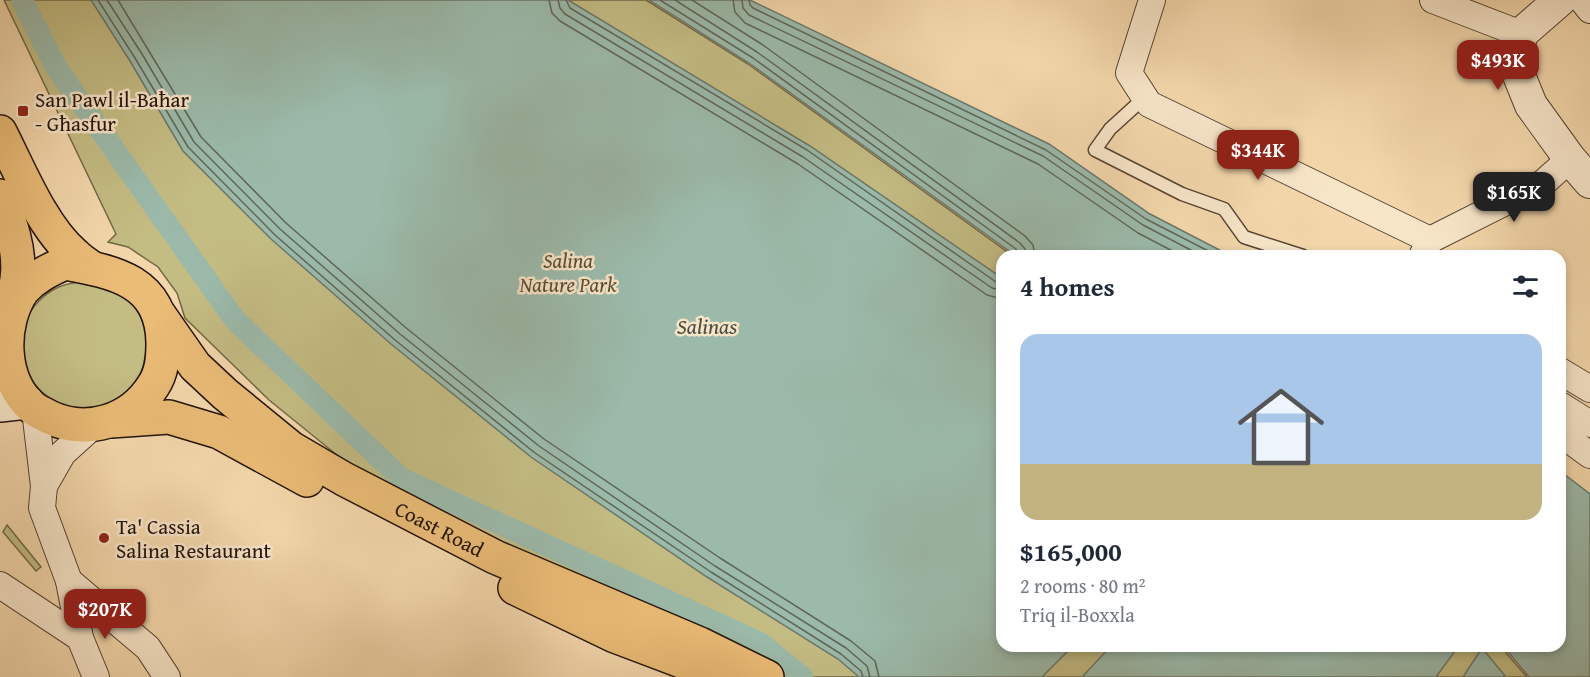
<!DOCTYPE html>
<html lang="en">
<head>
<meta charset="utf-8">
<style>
  :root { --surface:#fff; --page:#f6f6f7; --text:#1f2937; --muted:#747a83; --accent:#8f2418 }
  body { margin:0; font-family:"Gentium Book Plus",serif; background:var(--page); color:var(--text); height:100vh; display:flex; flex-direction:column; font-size:22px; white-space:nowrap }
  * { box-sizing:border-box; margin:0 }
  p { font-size:20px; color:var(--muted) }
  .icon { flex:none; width:33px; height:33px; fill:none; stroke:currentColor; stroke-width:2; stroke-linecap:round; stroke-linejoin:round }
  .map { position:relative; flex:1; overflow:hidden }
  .drawer { position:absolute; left:996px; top:250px; width:570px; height:402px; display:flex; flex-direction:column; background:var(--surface); border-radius:18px; box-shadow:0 3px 9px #0003 }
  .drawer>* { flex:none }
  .price { position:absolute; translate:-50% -51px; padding:0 14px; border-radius:12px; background:var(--accent); color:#fff; font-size:20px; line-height:39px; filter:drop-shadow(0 2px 3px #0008) }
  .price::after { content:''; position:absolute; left:50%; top:36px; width:18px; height:14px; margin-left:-9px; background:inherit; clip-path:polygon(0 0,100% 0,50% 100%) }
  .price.selected { background:#222; color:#fff }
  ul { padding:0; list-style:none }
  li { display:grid; align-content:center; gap:12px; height:318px; padding:0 24px }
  li span { display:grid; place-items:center; height:186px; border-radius:18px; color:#555 }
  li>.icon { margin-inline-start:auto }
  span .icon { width:108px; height:108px; fill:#fffc; stroke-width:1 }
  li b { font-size:26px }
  h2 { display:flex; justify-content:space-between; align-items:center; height:72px; padding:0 24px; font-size:26px }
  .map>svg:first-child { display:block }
  .green { fill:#c3bc83; stroke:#726846; stroke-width:1.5 }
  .water { fill:#9bbaaa; stroke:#6b776a; stroke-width:1.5 }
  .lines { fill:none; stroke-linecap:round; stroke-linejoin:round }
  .shore { stroke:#5e665a; stroke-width:1.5 }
  .canal { stroke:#9bbaaa; stroke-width:22 }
  .service-casing { stroke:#564432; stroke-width:15 }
  .minor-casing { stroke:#564432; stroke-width:28 }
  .tertiary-casing { stroke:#564432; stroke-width:34 }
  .secondary-casing { stroke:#22130a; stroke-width:36 }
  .trunk-casing { stroke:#22130a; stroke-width:36 }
  .service { stroke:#f7e5c8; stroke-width:12 }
  .minor { stroke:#f7e5c8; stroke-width:26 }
  .tertiary { stroke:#f7e5c8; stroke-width:32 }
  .secondary { stroke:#f7e5c8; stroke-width:33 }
  .trunk { stroke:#eabc76; stroke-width:33 }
  .poi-dot { fill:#8f2418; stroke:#f7e5c8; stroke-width:2 }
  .labels { text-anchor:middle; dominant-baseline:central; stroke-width:5; stroke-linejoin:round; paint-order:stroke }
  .poi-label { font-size:21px; fill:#22130a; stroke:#f7e5c8; text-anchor:start }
  .park-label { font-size:21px; font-style:italic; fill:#5a4e34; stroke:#f7e5c8 }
  .street-label { font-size:21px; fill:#22130a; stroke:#f7e5c8 }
  .water-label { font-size:22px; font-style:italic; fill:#4c4d42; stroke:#f7e5c8 }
</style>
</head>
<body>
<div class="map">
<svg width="1590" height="677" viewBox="0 0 1590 677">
  <rect width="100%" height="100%" fill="#f3d7ab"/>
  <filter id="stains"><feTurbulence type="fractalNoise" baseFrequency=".00333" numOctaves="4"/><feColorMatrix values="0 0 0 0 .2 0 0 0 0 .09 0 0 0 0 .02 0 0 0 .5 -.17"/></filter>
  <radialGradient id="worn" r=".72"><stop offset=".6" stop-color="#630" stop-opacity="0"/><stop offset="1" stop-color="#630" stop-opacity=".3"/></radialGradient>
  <!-- green -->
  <g class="green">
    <polygon points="4,0 646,0 748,64 1013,256 1002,256 1002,646 1501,647 1527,677 778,677 759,662 392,490 348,464 269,400 185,318 177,293 158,267 128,247 108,242 116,234"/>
    <circle cx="84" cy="345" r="63"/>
    <polygon points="7,525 41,567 36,571 3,532"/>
  </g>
  <!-- water -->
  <g class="water">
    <polygon points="91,0 568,0 810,146 1002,278 1002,646 1072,647 1042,677 859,677 838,659 707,577 531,457 391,344 271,239 183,151 130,61"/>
    <polygon points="649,0 750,0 1049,144 1150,214 1231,256 1016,256 749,63"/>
    <polygon points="1560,471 1590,494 1590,677 1529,677 1504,647 1560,646"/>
    <polygon points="1110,647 1110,646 1458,647 1436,677 1082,677"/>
    <polygon points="1482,648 1506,677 1463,677"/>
  </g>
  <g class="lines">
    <!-- shore -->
    <g class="shore">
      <polyline points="98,0 135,58 188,147 275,235 395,340 535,453 711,572 841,654 861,671 863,677"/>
      <polyline points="107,0 142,54 194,142 280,229 400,334 539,446 715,566 846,648 867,666 870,677"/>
      <polyline points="118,0 201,137 286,223 405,327 544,439 720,558 851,641 875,661 879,677"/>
      <polyline points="549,0 552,13 560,21 798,164 987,295 1002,299"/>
      <polyline points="558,0 560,8 565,14 803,157 992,288 1002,290"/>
      <polyline points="566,0 570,8 807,150 996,282 1002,283"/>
      <polyline points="660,0 753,58 1016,249 1019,256"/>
      <polyline points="675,0 757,52 1020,243 1025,249 1026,256"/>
      <polyline points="692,0 763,45 1025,236 1033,245 1035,256"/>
      <polyline points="733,0 735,12 745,23 1038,164 1138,233 1182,256"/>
      <polyline points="742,0 743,8 749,15 1043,156 1143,225 1202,256"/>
      <polyline points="749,0 750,5 753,8 1046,150 1146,219 1218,256"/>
    </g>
    <!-- canal -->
    <polyline class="canal" points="22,0 57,69 235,320 402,479 760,643 802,677"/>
    <defs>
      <polyline id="service" points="1144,98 1110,129 1095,150 1182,194 1224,209 1244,237 1303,256"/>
      <g id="minor">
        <polyline points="1152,0 1129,73 1149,104 1430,240"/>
        <polyline points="1433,0 1521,34"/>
        <polyline points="1582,0 1590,10"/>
        <polyline points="1422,256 1430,240 1543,183 1570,159"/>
        <polyline points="1560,371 1590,389"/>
        <polyline points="1560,405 1590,424"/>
        <polyline points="35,410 44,486 63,453 94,425"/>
        <polyline points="1560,433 1590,455"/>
        <polyline points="44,486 42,508 69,581 80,638 96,677"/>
        <polyline points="69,581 148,648 167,677"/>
        <polyline points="0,585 80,638"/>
      </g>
      <polyline id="tertiary" points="1560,0 1521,34 1516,68 1531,105 1570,159 1590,182"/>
      <polyline id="secondary" points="0,405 27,402"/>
      <g id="trunk">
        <path d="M0,132C19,169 42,227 74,254C79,259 86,264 92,268"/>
        <path d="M0,196C10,222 21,250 17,279C16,288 12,297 10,306"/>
        <path d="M65,263C115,272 162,281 163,343C163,358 162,373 153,386C131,421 87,435 49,417C44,414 38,412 33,408C0,380 0,323 23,290C35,277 49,270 65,263Z"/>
        <path id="s1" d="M158,313L195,366L225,394L291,448L344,479L495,557L700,644L767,677"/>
        <polyline points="111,421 169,417 219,432 307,480"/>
        <polyline points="515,588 615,636 721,676"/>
      </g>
    </defs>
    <!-- service casing -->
    <use href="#service" class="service-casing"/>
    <!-- minor casing -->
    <use href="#minor" class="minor-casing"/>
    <!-- tertiary casing -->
    <use href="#tertiary" class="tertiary-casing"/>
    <!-- secondary casing -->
    <use href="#secondary" class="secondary-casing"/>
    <!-- trunk casing -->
    <use href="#trunk" class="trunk-casing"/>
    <!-- service -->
    <use href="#service" class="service"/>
    <!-- minor -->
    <use href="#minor" class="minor"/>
    <!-- tertiary -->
    <use href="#tertiary" class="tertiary"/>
    <!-- secondary -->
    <use href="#secondary" class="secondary"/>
    <!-- trunk -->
    <use href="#trunk" class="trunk"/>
  </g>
  <!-- markers -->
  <g class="poi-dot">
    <rect x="17" y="105" width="12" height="12" rx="3"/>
    <circle cx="104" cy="538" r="6"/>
  </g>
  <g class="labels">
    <!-- poi labels -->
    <g class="poi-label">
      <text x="35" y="99">San Pawl il-Baħar<tspan x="35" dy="24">- Għasfur</tspan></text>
      <text x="116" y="526">Ta' Cassia<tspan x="116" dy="24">Salina Restaurant</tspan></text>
    </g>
    <!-- park labels -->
    <g class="park-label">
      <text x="568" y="260">Salina<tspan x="568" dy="24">Nature Park</tspan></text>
    </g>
    <!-- street labels -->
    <g class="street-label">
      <text stroke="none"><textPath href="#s1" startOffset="360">Coast Road</textPath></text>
    </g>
    <!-- water labels -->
    <g class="water-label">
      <text x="707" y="326">Salinas</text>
    </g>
  </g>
  <rect width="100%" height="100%" filter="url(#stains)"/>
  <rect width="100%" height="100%" fill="url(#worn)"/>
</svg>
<b class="price" style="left:1498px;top:91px">$493K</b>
<b class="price" style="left:1258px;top:181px">$344K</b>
<b class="price selected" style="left:1514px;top:223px">$165K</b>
<b class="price" style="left:105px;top:640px">$207K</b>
<section class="drawer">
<h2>4 homes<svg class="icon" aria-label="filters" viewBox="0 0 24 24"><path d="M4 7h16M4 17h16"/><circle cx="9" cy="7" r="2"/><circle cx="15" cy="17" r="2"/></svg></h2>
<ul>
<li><span style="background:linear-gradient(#a9c7e8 70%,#c2b280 0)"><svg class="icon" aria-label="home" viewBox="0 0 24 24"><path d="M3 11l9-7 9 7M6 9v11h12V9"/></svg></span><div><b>$165,000</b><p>2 rooms · 80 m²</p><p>Triq il-Boxxla</p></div></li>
</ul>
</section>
</div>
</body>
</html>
